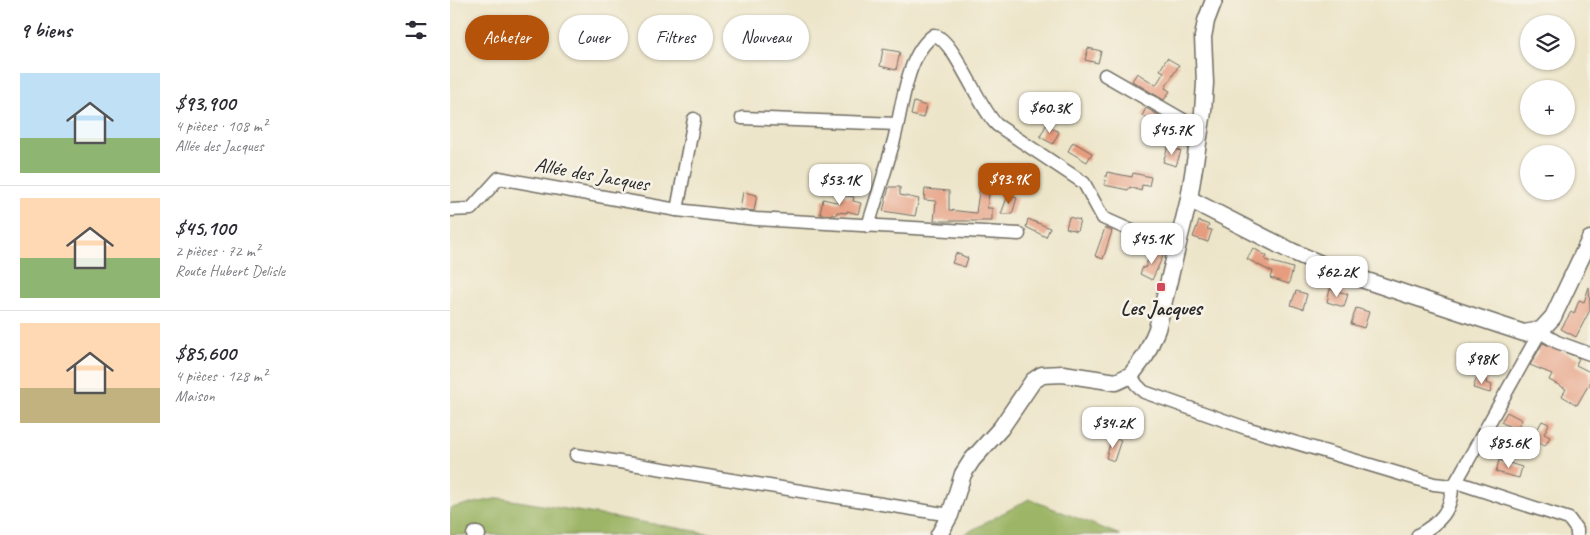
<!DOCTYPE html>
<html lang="fr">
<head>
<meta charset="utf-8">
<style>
  :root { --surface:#fff; --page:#f7f7f7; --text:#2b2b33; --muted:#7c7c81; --line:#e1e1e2; --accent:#b45309 }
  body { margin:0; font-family:Caveat,sans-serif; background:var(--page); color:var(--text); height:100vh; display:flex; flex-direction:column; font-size:19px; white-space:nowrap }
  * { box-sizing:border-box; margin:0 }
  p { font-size:16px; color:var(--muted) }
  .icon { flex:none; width:28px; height:28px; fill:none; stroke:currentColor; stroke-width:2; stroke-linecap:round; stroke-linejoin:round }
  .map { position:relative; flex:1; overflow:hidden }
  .details { display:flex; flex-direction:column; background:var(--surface); width:450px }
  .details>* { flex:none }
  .top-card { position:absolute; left:15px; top:15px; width:475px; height:45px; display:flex; gap:10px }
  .buttons { position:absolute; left:1070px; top:15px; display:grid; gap:10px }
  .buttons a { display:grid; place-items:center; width:55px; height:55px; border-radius:50%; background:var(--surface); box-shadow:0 1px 4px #0004; font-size:25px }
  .price { position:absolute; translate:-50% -42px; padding:0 11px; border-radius:10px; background:#fff; color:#222; font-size:16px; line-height:32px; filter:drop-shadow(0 1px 2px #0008) }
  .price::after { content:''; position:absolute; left:50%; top:30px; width:15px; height:11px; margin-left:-8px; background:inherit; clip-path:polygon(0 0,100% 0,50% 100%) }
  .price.active { background:var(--accent); color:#fff }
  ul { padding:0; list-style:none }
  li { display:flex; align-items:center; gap:15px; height:125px; padding:0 20px }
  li+li { border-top:1px solid var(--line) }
  li span { display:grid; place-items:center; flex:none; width:140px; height:100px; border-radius:0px; color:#555 }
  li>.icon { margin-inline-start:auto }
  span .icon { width:60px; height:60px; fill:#fffc; stroke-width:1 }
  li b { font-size:21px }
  h2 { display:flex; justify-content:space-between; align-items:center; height:60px; padding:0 20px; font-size:21px }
  .pill { padding:0 18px; border-radius:22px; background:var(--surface); box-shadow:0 1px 4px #0004; font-size:18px; line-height:45px }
  .pill.active { background:var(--accent); color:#fff }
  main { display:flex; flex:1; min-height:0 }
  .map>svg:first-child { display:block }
  .forest { fill:#9cb566; stroke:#647048 }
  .building { fill:#e69c7f }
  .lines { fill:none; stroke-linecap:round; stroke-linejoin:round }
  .minor-casing { stroke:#6f6c62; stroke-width:15 }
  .major-casing { stroke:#6f6c62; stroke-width:19 }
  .minor { stroke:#fff; stroke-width:12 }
  .major { stroke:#fff; stroke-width:16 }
  .poi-dot { fill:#d1495b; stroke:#f7f3e8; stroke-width:2 }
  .labels { text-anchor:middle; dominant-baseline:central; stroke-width:5; stroke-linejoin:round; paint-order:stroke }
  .street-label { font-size:21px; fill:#2b2b2b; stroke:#f7f3e8 }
  .poi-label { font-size:21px; font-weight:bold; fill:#2b2b2b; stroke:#f7f3e8 }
</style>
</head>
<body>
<main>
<section class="details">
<h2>9 biens<svg class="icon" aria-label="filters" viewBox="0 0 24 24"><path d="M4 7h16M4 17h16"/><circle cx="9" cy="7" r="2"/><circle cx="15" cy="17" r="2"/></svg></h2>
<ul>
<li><span style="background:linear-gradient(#bfe0f5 65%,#8fb573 0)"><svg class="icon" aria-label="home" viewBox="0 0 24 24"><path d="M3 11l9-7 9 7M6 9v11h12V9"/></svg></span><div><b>$93,900</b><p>4 pièces · 108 m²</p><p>Allée des Jacques</p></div></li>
<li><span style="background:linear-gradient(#ffd9b3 60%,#8fb573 0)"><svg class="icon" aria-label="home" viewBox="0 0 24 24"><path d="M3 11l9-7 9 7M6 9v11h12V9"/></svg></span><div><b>$45,100</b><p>2 pièces · 72 m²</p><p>Route Hubert Delisle</p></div></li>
<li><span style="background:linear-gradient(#ffd9b3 65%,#c2b280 0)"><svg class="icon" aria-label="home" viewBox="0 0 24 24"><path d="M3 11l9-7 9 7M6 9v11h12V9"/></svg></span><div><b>$85,600</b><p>4 pièces · 128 m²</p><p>Maison</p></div></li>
</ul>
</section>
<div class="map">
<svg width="1140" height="535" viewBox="0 0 1140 535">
  <rect width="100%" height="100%" fill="#f7f3e8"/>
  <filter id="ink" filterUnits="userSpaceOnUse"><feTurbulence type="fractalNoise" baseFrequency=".02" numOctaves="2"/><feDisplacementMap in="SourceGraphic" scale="10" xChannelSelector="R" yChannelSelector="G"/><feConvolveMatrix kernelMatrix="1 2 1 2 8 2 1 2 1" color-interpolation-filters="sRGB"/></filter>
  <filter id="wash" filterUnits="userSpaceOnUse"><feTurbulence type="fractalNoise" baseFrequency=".0096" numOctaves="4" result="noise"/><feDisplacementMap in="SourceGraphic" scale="20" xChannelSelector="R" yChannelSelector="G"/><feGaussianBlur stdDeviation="1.12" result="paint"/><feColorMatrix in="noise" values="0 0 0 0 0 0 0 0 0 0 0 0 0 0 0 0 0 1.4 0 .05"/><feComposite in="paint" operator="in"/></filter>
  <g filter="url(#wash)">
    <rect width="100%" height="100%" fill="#ede5c9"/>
    <!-- forest -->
    <g class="forest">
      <polygon points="50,498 269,535 0,535 0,508"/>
      <polygon points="579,499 670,535 513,535"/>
    </g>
    <g id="blocks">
      <!-- building -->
      <g class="building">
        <polygon points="638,48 651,51 648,63 635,60"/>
        <polygon points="433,49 450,52 446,70 430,66"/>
        <polygon points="717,58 729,65 715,88 720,91 714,100 682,81 687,73 706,85 714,72 710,70"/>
        <polygon points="464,102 476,106 473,118 461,115"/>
        <polygon points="696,108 710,116 705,124 692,116"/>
        <polygon points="596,125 609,132 603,144 590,137"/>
        <polygon points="623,142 642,153 637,162 618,151"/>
        <polygon points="718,147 731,151 726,166 713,162"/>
        <polygon points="657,172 682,177 683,173 701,177 699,186 692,185 691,191 680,187 678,190 654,185"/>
        <polygon points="530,185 540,186 537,208 542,208 542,221 484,221 486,201 474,200 475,189 499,191 499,210 526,213"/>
        <polygon points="439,187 450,187 450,195 469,199 465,216 433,211"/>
        <polygon points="293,192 307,195 304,211 290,209"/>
        <polygon points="390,195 404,197 403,201 411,203 408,214 397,211 397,213 387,212 386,215 370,214 373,199 390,203"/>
        <polygon points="558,195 567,198 562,214 551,214"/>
        <polygon points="619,217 630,220 627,231 616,228"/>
        <polygon points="578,219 600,228 596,237 576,227"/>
        <polygon points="749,221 759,225 757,229 762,230 758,242 743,237"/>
        <polygon points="655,228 662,231 653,259 645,256"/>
        <polygon points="803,248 817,256 815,260 843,268 839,284 820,278 822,272 797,259"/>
        <polygon points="702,249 714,254 702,280 690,274 693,267 695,268"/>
        <polygon points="506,253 518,258 515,267 502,263"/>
        <polygon points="1139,287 1140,310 1126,337 1111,329 1121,312 1124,314 1129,300 1134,302"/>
        <polygon points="880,289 898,294 894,307 877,302"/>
        <polygon points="846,291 857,294 853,309 841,305"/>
        <polygon points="906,308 919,312 914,328 901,324"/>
        <polygon points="1093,343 1129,358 1126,365 1140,372 1140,387 1138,386 1127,405 1112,396 1116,389 1099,380 1102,374 1080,365"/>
        <polygon points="1027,377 1037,380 1036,383 1042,385 1040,393 1023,388"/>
        <polygon points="1057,412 1072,420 1066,430 1051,422"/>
        <polygon points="1092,421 1099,424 1094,434 1100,437 1095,446 1082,439"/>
        <polygon points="662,437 671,440 664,461 656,458"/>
        <polygon points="1049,460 1072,467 1069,478 1046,472"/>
      </g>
    </g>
  </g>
  <g filter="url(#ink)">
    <use href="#blocks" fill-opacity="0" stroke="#6f6c62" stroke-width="1"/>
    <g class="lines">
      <defs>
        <g id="minor">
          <polyline points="655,75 749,129"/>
          <polyline points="292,118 447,124"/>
          <polyline points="0,210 21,209 49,178 227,210 306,219 569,234"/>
          <polyline points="227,210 244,119"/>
          <path d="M418,226C427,197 436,169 444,140C452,110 456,54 484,35C504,39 528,107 547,125L634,183L653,218L727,251"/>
          <polyline points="1090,332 1107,342 1140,354"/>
          <polyline points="681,375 686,384 694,392 796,428 984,484 1002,486 1006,482 1091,330"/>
          <polyline points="126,455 500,515"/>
          <polyline points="1006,482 1119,519 1127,530 1127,535"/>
          <path d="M968,535C989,523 1002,511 1002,486"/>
        </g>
        <g id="major">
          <polyline points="739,199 841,251 887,271 1074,333 1091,330 1103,317 1140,239"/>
          <polyline points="25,535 27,535"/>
          <polyline points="489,535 500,515 513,474 522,460 551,428 583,381 592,375 613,374 666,382 681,375 696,355 707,329 739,199 753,112 755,83 753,37 756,21 764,0"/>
        </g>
      </defs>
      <!-- minor casing -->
      <use href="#minor" class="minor-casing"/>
      <!-- major casing -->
      <use href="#major" class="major-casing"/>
      <!-- minor -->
      <use href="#minor" class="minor"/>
      <!-- major -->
      <use href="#major" class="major"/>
    </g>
  </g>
  <!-- markers -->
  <rect class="poi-dot" x="706" y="282" width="10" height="10" rx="2.5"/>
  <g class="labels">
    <!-- street labels -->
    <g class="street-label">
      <text transform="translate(142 174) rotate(10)">Allée des Jacques</text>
    </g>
    <!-- poi labels -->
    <g class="poi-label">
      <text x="711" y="308">Les Jacques</text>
    </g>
  </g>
</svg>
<div class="buttons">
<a><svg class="icon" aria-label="layers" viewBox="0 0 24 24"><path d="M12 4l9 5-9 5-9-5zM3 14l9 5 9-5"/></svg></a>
<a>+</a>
<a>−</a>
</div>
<b class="price" style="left:600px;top:134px">$60.3K</b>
<b class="price" style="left:722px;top:156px">$45.7K</b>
<b class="price active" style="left:559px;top:205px">$93.9K</b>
<b class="price" style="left:390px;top:206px">$53.1K</b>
<b class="price" style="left:702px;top:265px">$45.1K</b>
<b class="price" style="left:887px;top:298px">$62.2K</b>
<b class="price" style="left:1032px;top:385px">$98K</b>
<b class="price" style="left:663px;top:449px">$34.2K</b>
<b class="price" style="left:1059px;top:469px">$85.6K</b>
<div class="top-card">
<a class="pill active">Acheter</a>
<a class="pill">Louer</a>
<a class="pill">Filtres</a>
<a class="pill">Nouveau</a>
</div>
</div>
</main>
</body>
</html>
